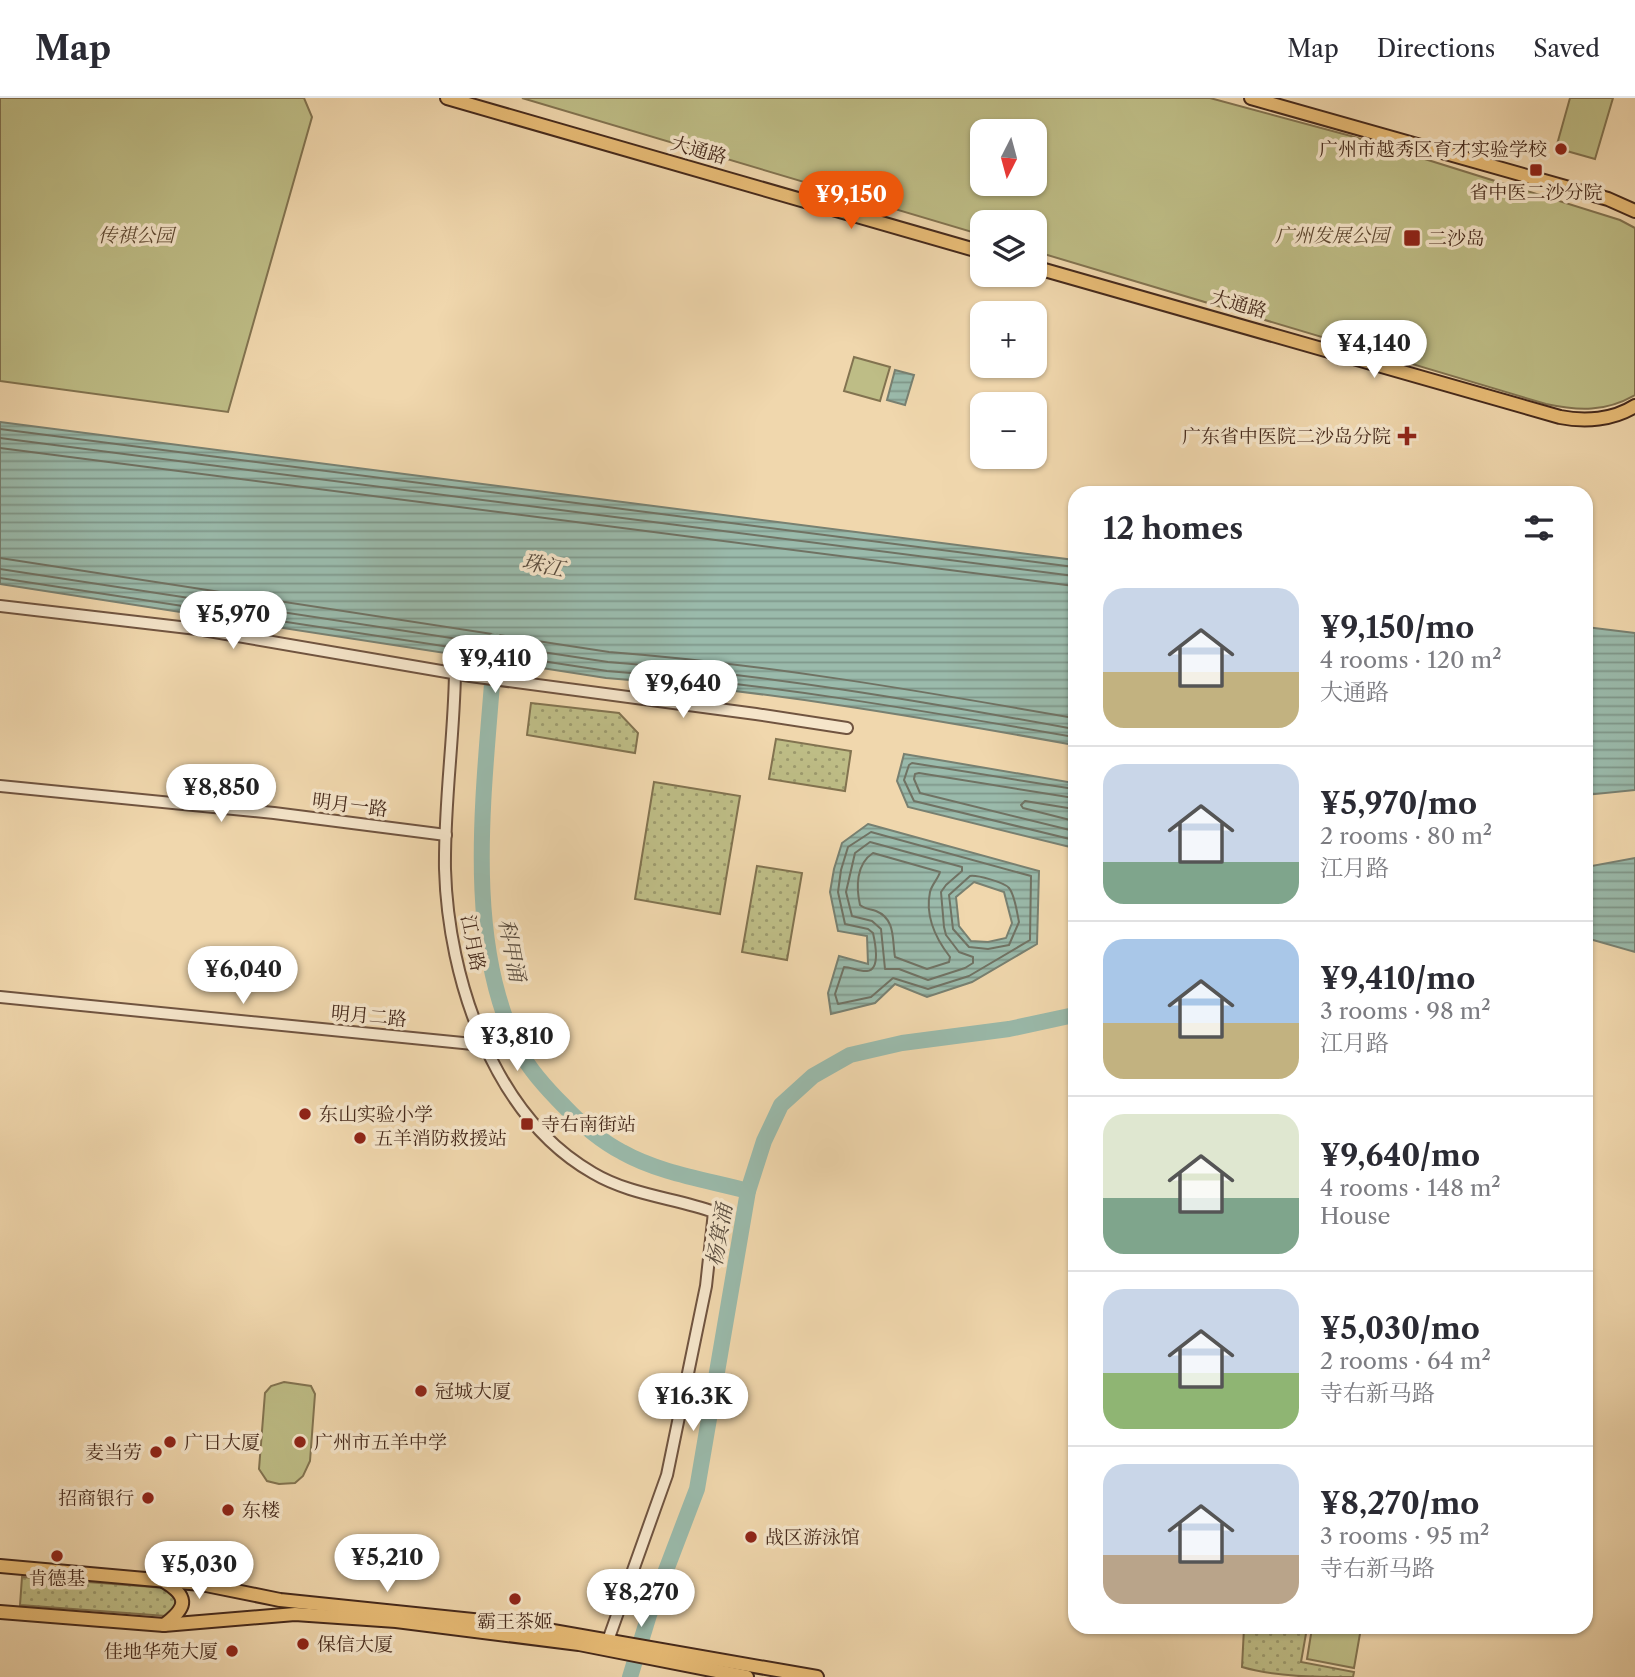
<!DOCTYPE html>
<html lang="en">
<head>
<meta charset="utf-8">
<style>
  :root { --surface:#fff; --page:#f7f7f7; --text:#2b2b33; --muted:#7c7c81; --line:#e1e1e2; --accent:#ea580c }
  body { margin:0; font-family:"Libre Caslon Text","Noto Serif SC",serif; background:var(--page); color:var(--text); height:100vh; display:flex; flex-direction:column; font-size:26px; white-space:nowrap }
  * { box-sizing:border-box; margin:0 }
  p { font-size:23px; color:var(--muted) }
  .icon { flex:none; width:38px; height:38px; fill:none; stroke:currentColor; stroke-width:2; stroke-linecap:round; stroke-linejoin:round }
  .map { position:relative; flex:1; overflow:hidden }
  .side { position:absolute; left:1068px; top:388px; width:525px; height:1148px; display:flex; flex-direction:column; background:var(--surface); border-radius:21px; box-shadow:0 2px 5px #0004 }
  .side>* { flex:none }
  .needle { width:46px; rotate:186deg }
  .fabs { position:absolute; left:970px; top:21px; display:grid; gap:14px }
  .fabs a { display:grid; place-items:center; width:77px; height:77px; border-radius:14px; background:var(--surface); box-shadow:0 2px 5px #0004; font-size:35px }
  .price { position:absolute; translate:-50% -60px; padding:0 16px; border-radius:24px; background:#fff; color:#222; font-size:23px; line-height:46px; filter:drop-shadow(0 2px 4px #0008) }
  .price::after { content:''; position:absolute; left:50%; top:42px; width:21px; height:16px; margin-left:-10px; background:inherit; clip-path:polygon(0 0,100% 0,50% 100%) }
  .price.selected { background:var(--accent); color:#fff }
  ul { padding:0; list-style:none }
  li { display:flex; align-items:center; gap:21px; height:175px; padding:0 35px }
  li+li { border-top:2px solid var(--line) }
  li span { display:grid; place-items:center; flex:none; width:196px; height:140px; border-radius:21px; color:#555 }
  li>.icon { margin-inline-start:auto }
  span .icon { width:84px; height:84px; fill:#fffc; stroke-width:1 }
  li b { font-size:30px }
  h2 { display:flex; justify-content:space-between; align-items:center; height:84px; padding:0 35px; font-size:30px }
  header { display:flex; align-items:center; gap:42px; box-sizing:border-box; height:98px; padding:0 35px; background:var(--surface); border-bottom:2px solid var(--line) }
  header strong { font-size:33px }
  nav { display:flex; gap:38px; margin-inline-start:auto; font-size:24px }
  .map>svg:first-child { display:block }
  .grass { fill:url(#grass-dots); stroke:#827350; stroke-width:2 }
  .park { fill:#bebd86; stroke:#827350; stroke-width:2; fill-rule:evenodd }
  .water { fill:url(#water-rules); stroke:#788071; stroke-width:2; fill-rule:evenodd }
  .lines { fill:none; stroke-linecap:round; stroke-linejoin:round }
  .shore { stroke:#707263; stroke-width:2 }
  .river { stroke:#9abaab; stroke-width:16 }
  .minor-casing { stroke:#705440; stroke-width:14 }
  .major-casing { stroke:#45291b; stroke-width:16 }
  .minor { stroke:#f5e5ca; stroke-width:10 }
  .major { stroke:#e8bc76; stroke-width:12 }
  .poi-dot { fill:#8f2418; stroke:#f5e5ca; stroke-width:2.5 }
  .labels { text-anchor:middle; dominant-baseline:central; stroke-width:7; stroke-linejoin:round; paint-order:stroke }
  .poi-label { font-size:19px; fill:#45291b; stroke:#f5e5ca; text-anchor:start }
  .street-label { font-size:19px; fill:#45291b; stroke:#f5e5ca }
  .park-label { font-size:19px; font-style:italic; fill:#5d4730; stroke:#f5e5ca }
  .water-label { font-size:21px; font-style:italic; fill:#5a4d3f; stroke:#f5e5ca }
</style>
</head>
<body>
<header>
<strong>Map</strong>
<nav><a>Map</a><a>Directions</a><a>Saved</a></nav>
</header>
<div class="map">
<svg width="1635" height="1579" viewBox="0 0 1635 1579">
  <defs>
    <pattern id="grass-dots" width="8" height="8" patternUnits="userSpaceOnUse" patternTransform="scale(1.75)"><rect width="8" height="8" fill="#bebd86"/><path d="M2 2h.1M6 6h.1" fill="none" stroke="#9c9a6d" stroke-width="1.8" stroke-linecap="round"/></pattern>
    <pattern id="water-rules" width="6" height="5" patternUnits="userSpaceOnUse" patternTransform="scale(1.75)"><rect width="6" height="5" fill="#9abaab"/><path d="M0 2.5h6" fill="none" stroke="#7f978a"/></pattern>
  </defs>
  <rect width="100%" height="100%" fill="#f0d7ad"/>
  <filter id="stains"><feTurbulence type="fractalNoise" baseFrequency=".00286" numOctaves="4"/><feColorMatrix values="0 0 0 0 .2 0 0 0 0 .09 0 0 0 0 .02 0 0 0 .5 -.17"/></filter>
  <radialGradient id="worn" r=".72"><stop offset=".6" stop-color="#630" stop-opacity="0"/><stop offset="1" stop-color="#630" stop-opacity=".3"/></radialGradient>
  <!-- grass -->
  <g class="grass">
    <polygon points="531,605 619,615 638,635 635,655 527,637"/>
    <polygon points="776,641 851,653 845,693 769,681"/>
    <polygon points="654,684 740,698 720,816 635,801"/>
    <polygon points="757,768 802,775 787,862 742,854"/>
    <polygon points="22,1479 166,1490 170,1492 176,1503 173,1513 166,1518 20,1507"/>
    <path d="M1244,1530H1307L1301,1564L1354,1574L1353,1579C1316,1579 1276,1579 1242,1569Z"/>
  </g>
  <!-- park -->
  <g class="park">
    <polygon points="0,0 304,0 312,19 228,314 0,283"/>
    <path d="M522,0H1210L1351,38L1620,122L1635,130V297C1605,314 1579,313 1546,306L1034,153V124H982V137ZM1034,33V86H982V33Z"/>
    <polygon points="1570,0 1613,0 1595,61 1556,50"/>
    <polygon points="854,259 890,269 880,303 844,293"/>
    <polygon points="284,1284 311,1288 315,1296 310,1363 303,1378 295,1385 279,1386 267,1383 259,1371 265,1295 271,1288"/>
    <polygon points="1312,1530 1361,1530 1354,1570 1307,1561"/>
  </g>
  <!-- water -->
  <g class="water">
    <polygon points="895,272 914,277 905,307 887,302"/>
    <path d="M0,324L1074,462V647C919,619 764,592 606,580L0,486Z"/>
    <polygon points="1586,529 1635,535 1635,692 1586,697"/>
    <polygon points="904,656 1074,685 1074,750 908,709 897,683"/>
    <path d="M868,726L1039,773L1037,846L972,884L927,899L895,886L875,905L831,916L828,895L839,858L868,866L867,838L838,833L830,794L834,771L842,745ZM974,784L1004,794L1012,825L1006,840L988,844L971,843L959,828L956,799Z"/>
    <polygon points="1635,760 1635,854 1586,840 1586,769"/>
  </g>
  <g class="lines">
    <!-- shore -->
    <g class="shore">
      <polyline points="0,331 1074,469"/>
      <polyline points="0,340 1074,478"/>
      <polyline points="0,350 1074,488"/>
      <path d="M0,460L609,554C766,566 920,593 1074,620"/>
      <path d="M0,471L608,564C765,576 920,603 1074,631"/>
      <path d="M0,480L607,573C764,585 919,612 1074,639"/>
      <polyline points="1074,691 912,665 909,667 904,682 914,703 1074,742"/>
      <polyline points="1074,700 919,675 915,676 914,681 920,695 1074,733"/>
      <polyline points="1074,711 1025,703 1021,707 1023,710 1074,723"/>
      <path d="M871,734L1031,778L1030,842L969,878L928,891L893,880L871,899L838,906L835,896L844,869C851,869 860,874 867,873C881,872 875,844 873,835L868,831L845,826L838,794L841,772L848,749Z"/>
      <polygon points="870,744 962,769 962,773 946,787 941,794 944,829 946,837 959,854 973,859 973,865 965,870 928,882 899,871 885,871 881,831 872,823 852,818 846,794 855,755"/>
      <path d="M873,755L940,774C938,781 932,786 930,794C925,818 936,841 950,859L949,864L927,871L895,859C892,842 896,821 876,813C870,811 865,811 860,807C856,789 856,766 873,755Z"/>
      <path d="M970,778C977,777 1004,784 1009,790C1015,797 1017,815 1019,824L1009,847L988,851L969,849L953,831L949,797Z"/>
    </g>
    <!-- river -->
    <g class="river">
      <path d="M495,543C488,669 458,839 521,955C531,974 549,993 564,1008C582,1027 599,1042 622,1054C659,1075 707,1082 748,1093"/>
      <polyline points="630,1579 649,1517 697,1391 748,1093 764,1043 781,1007 813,978 850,957 902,945 1009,931 1074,917"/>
    </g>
    <defs>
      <g id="minor">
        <polyline points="0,508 197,531 470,578 756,616 847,630"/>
        <path d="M455,575C454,640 444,706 445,771C448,880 493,1018 593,1075C630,1097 675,1100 714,1114L706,1188L667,1377L606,1548"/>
        <polyline points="0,688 274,715 446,737"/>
        <polyline points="0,899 483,947"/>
      </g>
      <g id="major">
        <polyline points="447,0 982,154"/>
        <polyline points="1251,0 1608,101 1635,113"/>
        <path d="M1034,169L1560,319C1585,324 1613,322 1635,308"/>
        <polyline points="0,1468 201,1486 280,1502 513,1526 817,1579"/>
        <polyline points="0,1514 164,1527 295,1516 396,1523 579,1546 747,1579"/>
        <path d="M164,1527C185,1511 191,1500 165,1484"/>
      </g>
    </defs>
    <!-- minor casing -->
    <use href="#minor" class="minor-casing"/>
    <!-- major casing -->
    <use href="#major" class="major-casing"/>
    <!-- minor -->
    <use href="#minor" class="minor"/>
    <!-- major -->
    <use href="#major" class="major"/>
  </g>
  <!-- markers -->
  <g class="poi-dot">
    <circle cx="1561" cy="51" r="7"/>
    <rect x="1529" y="65" width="14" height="14" rx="3.5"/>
    <rect x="1403" y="131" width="18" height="18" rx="3.5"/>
    <path d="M1403.5 327.5h7v7h7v7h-7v7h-7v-7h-7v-7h7z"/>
    <circle cx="305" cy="1016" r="7"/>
    <rect x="520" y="1019" width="14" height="14" rx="3.5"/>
    <circle cx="360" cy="1040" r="7"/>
    <circle cx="421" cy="1293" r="7"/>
    <circle cx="170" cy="1344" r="7"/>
    <circle cx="300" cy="1344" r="7"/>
    <circle cx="156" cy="1354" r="7"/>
    <circle cx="148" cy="1400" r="7"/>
    <circle cx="228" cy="1412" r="7"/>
    <circle cx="751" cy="1439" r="7"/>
    <circle cx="57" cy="1458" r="7"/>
    <circle cx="515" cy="1501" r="7"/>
    <circle cx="303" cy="1546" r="7"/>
    <circle cx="232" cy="1553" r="7"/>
  </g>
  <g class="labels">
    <!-- poi labels -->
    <g class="poi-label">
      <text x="1547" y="51" text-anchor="end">广州市越秀区育才实验学校</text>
      <text x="1536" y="94" text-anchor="middle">省中医二沙分院</text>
      <text x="1428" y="140">二沙岛</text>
      <text x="1391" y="338" text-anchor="end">广东省中医院二沙岛分院</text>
      <text x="319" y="1016">东山实验小学</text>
      <text x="541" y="1026">寺右南街站</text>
      <text x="374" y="1040">五羊消防救援站</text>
      <text x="435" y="1293">冠城大厦</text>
      <text x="184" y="1344">广日大厦</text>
      <text x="314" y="1344">广州市五羊中学</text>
      <text x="142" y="1354" text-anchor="end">麦当劳</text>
      <text x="134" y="1400" text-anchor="end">招商银行</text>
      <text x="242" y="1412">东楼</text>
      <text x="765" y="1439">战区游泳馆</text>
      <text x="57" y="1480" text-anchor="middle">肯德基</text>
      <text x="515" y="1523" text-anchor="middle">霸王茶姬</text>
      <text x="317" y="1546">保信大厦</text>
      <text x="218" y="1553" text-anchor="end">佳地华苑大厦</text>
    </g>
    <!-- street labels -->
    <g class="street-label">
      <text transform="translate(699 52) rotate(16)">大通路</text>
      <text transform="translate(1239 206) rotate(16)">大通路</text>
      <text transform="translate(350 707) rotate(7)">明月一路</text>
      <text transform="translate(473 845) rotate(79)">江月路</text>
      <text transform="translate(369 918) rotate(5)">明月二路</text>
    </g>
    <!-- park labels -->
    <g class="park-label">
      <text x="136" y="137">传祺公园</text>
      <text x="1332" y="137">广州发展公园</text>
    </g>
    <!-- water labels -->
    <g class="water-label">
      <text transform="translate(543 467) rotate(12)">珠江</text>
      <text transform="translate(512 852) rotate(79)">科甲涌</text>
      <text transform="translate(719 1137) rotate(-80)">杨箕涌</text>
    </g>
  </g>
  <rect width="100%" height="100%" filter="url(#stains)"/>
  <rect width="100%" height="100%" fill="url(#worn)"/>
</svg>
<div class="fabs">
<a><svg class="needle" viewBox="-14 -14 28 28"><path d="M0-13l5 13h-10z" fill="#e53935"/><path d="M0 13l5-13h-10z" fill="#7c7c81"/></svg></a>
<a><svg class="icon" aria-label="layers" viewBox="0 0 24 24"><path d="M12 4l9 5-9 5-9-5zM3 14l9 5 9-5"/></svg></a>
<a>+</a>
<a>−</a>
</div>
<b class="price selected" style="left:851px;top:133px">¥9,150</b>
<b class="price" style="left:1374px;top:282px">¥4,140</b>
<b class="price" style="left:233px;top:553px">¥5,970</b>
<b class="price" style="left:495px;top:597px">¥9,410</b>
<b class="price" style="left:683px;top:622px">¥9,640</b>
<b class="price" style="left:221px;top:726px">¥8,850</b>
<b class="price" style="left:243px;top:908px">¥6,040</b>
<b class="price" style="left:517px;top:975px">¥3,810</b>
<b class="price" style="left:693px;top:1335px">¥16.3K</b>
<b class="price" style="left:387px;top:1496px">¥5,210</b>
<b class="price" style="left:199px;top:1503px">¥5,030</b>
<b class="price" style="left:641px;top:1531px">¥8,270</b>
<section class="side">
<h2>12 homes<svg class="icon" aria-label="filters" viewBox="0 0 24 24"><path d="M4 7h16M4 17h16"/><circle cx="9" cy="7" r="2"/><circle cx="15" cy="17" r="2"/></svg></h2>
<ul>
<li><span style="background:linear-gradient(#c9d6e8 60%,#c2b280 0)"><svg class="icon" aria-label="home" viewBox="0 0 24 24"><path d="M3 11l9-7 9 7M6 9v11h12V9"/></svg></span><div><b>¥9,150/mo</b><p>4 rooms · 120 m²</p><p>大通路</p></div></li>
<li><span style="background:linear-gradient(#c9d6e8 70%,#7fa58c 0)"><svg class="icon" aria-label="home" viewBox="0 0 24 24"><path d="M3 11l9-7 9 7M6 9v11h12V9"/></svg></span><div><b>¥5,970/mo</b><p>2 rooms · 80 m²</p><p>江月路</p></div></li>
<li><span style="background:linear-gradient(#a9c7e8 60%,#c2b280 0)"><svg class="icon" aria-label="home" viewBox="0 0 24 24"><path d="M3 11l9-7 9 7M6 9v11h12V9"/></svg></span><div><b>¥9,410/mo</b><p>3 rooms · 98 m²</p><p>江月路</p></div></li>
<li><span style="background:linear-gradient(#dfe7d0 60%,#7fa58c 0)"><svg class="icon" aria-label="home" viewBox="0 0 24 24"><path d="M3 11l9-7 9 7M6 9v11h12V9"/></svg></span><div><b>¥9,640/mo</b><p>4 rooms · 148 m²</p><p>House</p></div></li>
<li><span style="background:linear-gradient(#c9d6e8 60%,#8fb573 0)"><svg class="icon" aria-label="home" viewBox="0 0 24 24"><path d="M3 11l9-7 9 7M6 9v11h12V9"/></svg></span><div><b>¥5,030/mo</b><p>2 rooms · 64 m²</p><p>寺右新马路</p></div></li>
<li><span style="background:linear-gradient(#c9d6e8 65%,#b9a48a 0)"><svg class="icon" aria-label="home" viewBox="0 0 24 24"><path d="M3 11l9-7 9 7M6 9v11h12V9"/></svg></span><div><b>¥8,270/mo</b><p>3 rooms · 95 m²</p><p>寺右新马路</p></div></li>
</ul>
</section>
</div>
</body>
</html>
